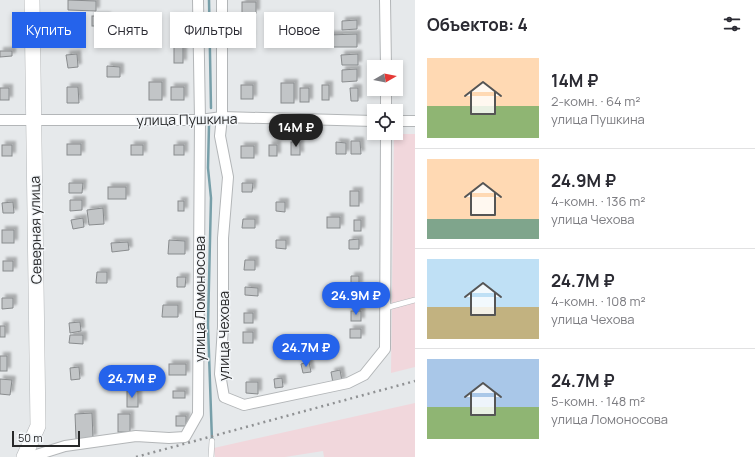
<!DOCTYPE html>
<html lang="ru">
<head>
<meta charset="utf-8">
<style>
  :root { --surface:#fff; --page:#f2f2f3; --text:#2b2b33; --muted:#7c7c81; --line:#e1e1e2; --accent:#2563eb }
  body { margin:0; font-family:Manrope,sans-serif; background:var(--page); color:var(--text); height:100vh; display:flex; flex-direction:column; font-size:15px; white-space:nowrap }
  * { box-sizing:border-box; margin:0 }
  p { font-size:13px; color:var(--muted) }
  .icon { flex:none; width:22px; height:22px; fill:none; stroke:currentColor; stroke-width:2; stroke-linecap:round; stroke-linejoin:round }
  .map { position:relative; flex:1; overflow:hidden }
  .panel { display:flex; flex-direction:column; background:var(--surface); width:340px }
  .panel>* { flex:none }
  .banner { position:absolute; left:12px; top:12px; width:343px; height:36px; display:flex; gap:8px }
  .needle { width:26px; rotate:81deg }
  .fabs { position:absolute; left:367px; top:60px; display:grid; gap:8px }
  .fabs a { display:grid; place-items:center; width:36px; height:36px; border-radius:0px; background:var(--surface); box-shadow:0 2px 6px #0003; font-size:20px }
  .scale { position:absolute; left:12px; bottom:10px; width:68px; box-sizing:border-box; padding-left:4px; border:2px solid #28292a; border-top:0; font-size:11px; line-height:14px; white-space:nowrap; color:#28292a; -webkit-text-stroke:3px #f3f6f9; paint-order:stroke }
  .price { position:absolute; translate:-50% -34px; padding:0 9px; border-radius:14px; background:var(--accent); color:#fff; font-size:13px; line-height:26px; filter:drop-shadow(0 1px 2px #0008) }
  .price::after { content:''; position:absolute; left:50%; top:24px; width:12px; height:9px; margin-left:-6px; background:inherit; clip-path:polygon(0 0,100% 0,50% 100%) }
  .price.on { background:#222; color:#fff }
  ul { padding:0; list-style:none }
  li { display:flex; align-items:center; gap:12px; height:100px; padding:0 12px }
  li+li { border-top:1px solid var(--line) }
  li span { display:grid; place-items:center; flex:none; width:112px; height:80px; border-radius:0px; color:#555 }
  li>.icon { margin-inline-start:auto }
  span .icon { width:48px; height:48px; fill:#fffc; stroke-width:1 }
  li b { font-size:17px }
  h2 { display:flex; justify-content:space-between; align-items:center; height:48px; padding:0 12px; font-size:17px }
  .tag { padding:0 14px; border-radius:0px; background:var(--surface); box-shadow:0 2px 6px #0003; font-size:14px; line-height:36px }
  .tag.on { background:var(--accent); color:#fff }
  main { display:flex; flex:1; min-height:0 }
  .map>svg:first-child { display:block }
  .industrial { fill:#f1d7dc }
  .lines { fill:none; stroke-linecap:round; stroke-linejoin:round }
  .stream { stroke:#779fa9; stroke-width:2.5 }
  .building { fill:#c2c5c7; stroke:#898c8e; filter:url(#shadow) }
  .service-casing { stroke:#b3b6b8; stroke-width:6 }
  .minor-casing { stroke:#b3b6b8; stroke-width:12 }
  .secondary-casing { stroke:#b3b6b8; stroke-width:16 }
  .service { stroke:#fff; stroke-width:5 }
  .minor { stroke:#fff; stroke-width:10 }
  .secondary { stroke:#fff; stroke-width:15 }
  .rail { stroke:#8f9193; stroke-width:2.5; stroke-dasharray:2 4; stroke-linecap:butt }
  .labels { text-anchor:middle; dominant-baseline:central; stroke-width:3; stroke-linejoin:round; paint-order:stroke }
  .street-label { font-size:14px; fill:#28292a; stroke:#f3f6f9 }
</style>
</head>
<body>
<main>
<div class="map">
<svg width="415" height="457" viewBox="0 0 415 457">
  <defs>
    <filter id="shadow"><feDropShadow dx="3.5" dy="-3.5" stdDeviation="1" flood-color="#0004"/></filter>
  </defs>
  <rect width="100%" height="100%" fill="#e6e9eb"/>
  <!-- industrial -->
  <g class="industrial">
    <polygon points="394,134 415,134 415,367 391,373"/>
    <polygon points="415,403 415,457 324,457 323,451 285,457 215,457 214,448"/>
  </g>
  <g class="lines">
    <!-- stream -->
    <g class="stream">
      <polyline points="209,0 211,108"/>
      <polyline points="209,125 208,168 211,198 208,325 212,441"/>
    </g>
  </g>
  <!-- building -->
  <g class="building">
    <polygon points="68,0 96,1 96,11 68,10"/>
    <rect x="242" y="2" width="14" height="11"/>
    <rect x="92" y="16" width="15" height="10"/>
    <rect x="174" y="18" width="9" height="11"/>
    <polygon points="357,20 357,29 342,30 342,21"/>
    <polygon points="67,31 78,31 78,44 66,44"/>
    <rect x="304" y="33" width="12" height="10"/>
    <polygon points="241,34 251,34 250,45 241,45"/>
    <polygon points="357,34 357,47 328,47 328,35"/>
    <rect x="174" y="45" width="9" height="18"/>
    <polygon points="0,51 12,51 12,56 0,57"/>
    <polygon points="77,54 78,67 68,68 66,55"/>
    <polygon points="358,54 358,65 342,65 341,55"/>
    <polygon points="107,66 120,67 120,77 107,77"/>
    <polygon points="357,69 357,81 342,82 342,70"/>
    <rect x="149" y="82" width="13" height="18"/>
    <rect x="281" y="83" width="13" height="20"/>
    <rect x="241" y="85" width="12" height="14"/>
    <rect x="322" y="85" width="7" height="15"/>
    <polygon points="67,87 78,87 79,103 67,103"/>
    <rect x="171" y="87" width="13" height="13"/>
    <rect x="0" y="88" width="9" height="12"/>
    <rect x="300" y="88" width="9" height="14"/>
    <polygon points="350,88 358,88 358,101 351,101"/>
    <polygon points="351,141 360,141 361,154 351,154"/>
    <rect x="291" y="142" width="9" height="13"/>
    <polygon points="336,142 346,143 346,154 336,154"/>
    <rect x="67" y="144" width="14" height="11"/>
    <rect x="2" y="145" width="10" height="11"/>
    <rect x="131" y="145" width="12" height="10"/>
    <rect x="174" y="145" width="10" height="10"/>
    <rect x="269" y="145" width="8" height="11"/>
    <rect x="241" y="146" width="13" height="12"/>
    <polygon points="69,183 83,183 82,193 69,193"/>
    <polygon points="242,183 253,183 252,192 242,192"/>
    <rect x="108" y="187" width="18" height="12"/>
    <rect x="350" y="191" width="9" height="15"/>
    <polygon points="70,200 82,200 82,210 70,211"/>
    <rect x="178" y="201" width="6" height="10"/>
    <polygon points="13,202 14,213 3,213 2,203"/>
    <polygon points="276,202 285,202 285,212 276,211"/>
    <polygon points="103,208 104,224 89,225 87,210"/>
    <rect x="327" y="217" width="13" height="11"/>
    <polygon points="83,218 84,227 73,229 71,220"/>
    <polygon points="243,219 255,219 255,228 242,228"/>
    <rect x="354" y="220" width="7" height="11"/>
    <rect x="2" y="230" width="12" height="13"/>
    <polygon points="359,239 359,249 349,249 349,240"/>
    <polygon points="169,240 185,241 185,254 168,254"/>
    <polygon points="276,240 286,240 286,249 276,248"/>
    <polygon points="128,242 129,250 112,252 111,243"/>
    <polygon points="245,260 255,260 255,270 244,270"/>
    <rect x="3" y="261" width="10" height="10"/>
    <polygon points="97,272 107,272 107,283 96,283"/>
    <polygon points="351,276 359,276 359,286 351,287"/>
    <polygon points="177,277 186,277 185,287 177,287"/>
    <polygon points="245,287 258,288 258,296 245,295"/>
    <rect x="332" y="288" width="9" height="16"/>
    <polygon points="2,298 13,298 13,308 2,309"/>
    <polygon points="163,305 178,305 178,317 162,317"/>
    <rect x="351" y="311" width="10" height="10"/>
    <rect x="244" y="313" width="9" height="10"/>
    <polygon points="80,322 81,331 70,333 69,323"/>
    <rect x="0" y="326" width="5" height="11"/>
    <rect x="350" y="329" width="11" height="9"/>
    <rect x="243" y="332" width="10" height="11"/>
    <polygon points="70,335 83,335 83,344 69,343"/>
    <rect x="0" y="356" width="7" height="15"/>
    <polygon points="309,362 311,372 303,373 301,364"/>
    <rect x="169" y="364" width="17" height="11"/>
    <polygon points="79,367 80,379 71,380 70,368"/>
    <polygon points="340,370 342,381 333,383 331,372"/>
    <polygon points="282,378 283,387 275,388 274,379"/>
    <polygon points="0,379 12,380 10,395 0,394"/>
    <polygon points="246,382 258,382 258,394 246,393"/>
    <rect x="127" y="391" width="11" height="16"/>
    <rect x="173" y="391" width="12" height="7"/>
    <polygon points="92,413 93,438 76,439 75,414"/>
    <rect x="118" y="414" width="12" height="18"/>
    <rect x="176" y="416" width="10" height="10"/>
  </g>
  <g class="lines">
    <defs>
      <g id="service">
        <polyline points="385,308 415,300"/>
        <polyline points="211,457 212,441"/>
      </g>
      <g id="minor">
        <polyline points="222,0 222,117 220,136 228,177 223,238 223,327 220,374 224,397 244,405 348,383 364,375 385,349 386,133"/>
        <polyline points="385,0 386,67"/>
        <polyline points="386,89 386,111"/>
        <polyline points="0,120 200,120 222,117 374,121"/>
        <polyline points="396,121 415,121"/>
        <polyline points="30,457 65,446 136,436 169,438 185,437 198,414 200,120 198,0"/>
      </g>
      <polyline id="secondary" points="24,457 38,426 32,0"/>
    </defs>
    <!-- service casing -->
    <use href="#service" class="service-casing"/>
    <!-- minor casing -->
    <use href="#minor" class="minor-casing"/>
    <!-- secondary casing -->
    <use href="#secondary" class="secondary-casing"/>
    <!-- service -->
    <use href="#service" class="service"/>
    <!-- minor -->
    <use href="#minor" class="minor"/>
    <!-- secondary -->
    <use href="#secondary" class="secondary"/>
    <!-- rail -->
    <polyline class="rail" points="136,457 415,381"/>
  </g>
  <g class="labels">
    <!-- street labels -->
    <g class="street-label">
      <text transform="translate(187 119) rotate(-1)">улица Пушкина</text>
      <text transform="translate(35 230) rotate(-91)">Северная улица</text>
      <text transform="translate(199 299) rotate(-90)">улица Ломоносова</text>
      <text transform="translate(223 336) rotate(-90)">улица Чехова</text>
    </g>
  </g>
</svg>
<div class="fabs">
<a><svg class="needle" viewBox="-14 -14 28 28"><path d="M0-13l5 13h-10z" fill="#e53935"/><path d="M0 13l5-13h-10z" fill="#7c7c81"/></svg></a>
<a><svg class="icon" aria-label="locate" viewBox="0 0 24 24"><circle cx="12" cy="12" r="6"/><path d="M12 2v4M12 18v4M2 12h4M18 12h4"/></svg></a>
</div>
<div class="scale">50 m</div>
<b class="price on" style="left:296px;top:148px">14M ₽</b>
<b class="price" style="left:356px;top:316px">24.9M ₽</b>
<b class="price" style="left:306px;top:368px">24.7M ₽</b>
<b class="price" style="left:132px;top:399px">24.7M ₽</b>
<div class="banner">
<a class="tag on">Купить</a>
<a class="tag">Снять</a>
<a class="tag">Фильтры</a>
<a class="tag">Новое</a>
</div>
</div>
<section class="panel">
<h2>Объектов: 4<svg class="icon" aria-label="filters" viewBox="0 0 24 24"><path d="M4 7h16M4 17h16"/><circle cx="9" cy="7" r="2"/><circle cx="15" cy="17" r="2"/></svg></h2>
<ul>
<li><span style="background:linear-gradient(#ffd9b3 60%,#8fb573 0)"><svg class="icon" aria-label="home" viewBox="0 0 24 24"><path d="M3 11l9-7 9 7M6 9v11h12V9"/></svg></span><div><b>14M ₽</b><p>2-комн. · 64 m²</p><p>улица Пушкина</p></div></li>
<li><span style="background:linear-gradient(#ffd9b3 75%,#7fa58c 0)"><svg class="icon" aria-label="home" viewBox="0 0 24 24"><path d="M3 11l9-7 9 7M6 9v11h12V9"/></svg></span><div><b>24.9M ₽</b><p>4-комн. · 136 m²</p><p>улица Чехова</p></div></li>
<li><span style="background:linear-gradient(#bfe0f5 60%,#c2b280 0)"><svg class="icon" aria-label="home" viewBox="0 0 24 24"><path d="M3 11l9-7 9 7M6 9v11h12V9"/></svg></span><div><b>24.7M ₽</b><p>4-комн. · 108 m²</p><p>улица Чехова</p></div></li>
<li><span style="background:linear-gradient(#a9c7e8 60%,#8fb573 0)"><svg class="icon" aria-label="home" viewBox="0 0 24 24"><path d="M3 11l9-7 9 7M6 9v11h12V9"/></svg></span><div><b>24.7M ₽</b><p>5-комн. · 148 m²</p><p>улица Ломоносова</p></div></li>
</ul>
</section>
</main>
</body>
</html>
